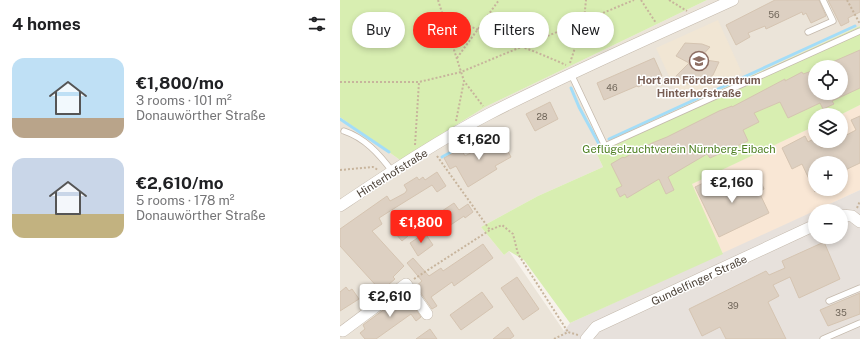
<!DOCTYPE html>
<html lang="en">
<head>
<meta charset="utf-8">
<style>
  :root { --surface:#fff; --page:#f6f6f6; --text:#202124; --muted:#757577; --accent:#ff281a }
  body { margin:0; font-family:"Public Sans",sans-serif; background:var(--page); color:var(--text); height:100vh; display:flex; flex-direction:column; font-size:15px; white-space:nowrap }
  * { box-sizing:border-box; margin:0 }
  p { font-size:13px; color:var(--muted) }
  .icon { flex:none; width:22px; height:22px; fill:none; stroke:currentColor; stroke-width:2; stroke-linecap:round; stroke-linejoin:round }
  .map { position:relative; flex:1; overflow:hidden }
  .side { display:flex; flex-direction:column; background:var(--surface); width:340px }
  .side>* { flex:none }
  .guide { position:absolute; left:12px; top:12px; width:380px; height:36px; display:flex; gap:8px }
  .fabs { position:absolute; left:468px; top:60px; display:grid; gap:8px }
  .fabs a { display:grid; place-items:center; width:40px; height:40px; border-radius:50%; background:var(--surface); box-shadow:0 2px 6px #0003; font-size:20px }
  .price { position:absolute; translate:-50% -34px; padding:0 9px; border-radius:4px; background:#fff; color:#222; font-size:13px; line-height:26px; filter:drop-shadow(0 1px 2px #0008) }
  .price::after { content:''; position:absolute; left:50%; top:24px; width:12px; height:9px; margin-left:-6px; background:inherit; clip-path:polygon(0 0,100% 0,50% 100%) }
  .price.selected { background:var(--accent); color:#fff }
  ul { padding:0; list-style:none }
  li { display:flex; align-items:center; gap:12px; height:100px; padding:0 12px }
  li span { display:grid; place-items:center; flex:none; width:112px; height:80px; border-radius:12px; color:#555 }
  li>.icon { margin-inline-start:auto }
  span .icon { width:48px; height:48px; fill:#fffc; stroke-width:1 }
  li b { font-size:17px }
  h2 { display:flex; justify-content:space-between; align-items:center; height:48px; padding:0 12px; font-size:17px }
  .pill { padding:0 14px; border-radius:18px; background:var(--surface); box-shadow:0 2px 6px #0003; font-size:14px; line-height:36px }
  .pill.selected { background:var(--accent); color:#fff }
  main { display:flex; flex:1; min-height:0 }
  .map>svg:first-child { display:block }
  .residential { fill:#ebe4d9 }
  .commercial { fill:#f9e7d5; fill-rule:evenodd }
  .industrial { fill:#e7e1dc; fill-rule:evenodd }
  .education { fill:#f1e6d4 }
  .green { fill:#d8eeb1; fill-rule:evenodd }
  .lines { fill:none; stroke-linecap:round; stroke-linejoin:round }
  .stream { stroke:#a3ddf8; stroke-width:3 }
  .building { fill:#ddd0c2; stroke:#d5c4b1 }
  .service-casing { stroke:#c4b9ac; stroke-width:7 }
  .minor-casing { stroke:#c4b9ac; stroke-width:12 }
  .path { stroke:#c7b49c; stroke-width:2; stroke-dasharray:2 2; stroke-linecap:butt }
  .service { stroke:#fff; stroke-width:5.5 }
  .minor { stroke:#fff; stroke-width:11 }
  .labels { text-anchor:middle; dominant-baseline:central; stroke-width:3; stroke-linejoin:round; paint-order:stroke }
  .number-label { font-size:9px; fill:#70665a }
  .education-label { font-size:11px; font-weight:bold; fill:#785e54; stroke:#fff }
  .park-label { font-size:11px; fill:#4e8022; stroke:#fff }
  .street-label { font-size:11px; fill:#4c4238; stroke:#fff }
</style>
</head>
<body>
<main>
<section class="side">
<h2>4 homes<svg class="icon" aria-label="filters" viewBox="0 0 24 24"><path d="M4 7h16M4 17h16"/><circle cx="9" cy="7" r="2"/><circle cx="15" cy="17" r="2"/></svg></h2>
<ul>
<li><span style="background:linear-gradient(#bfe0f5 75%,#b9a48a 0)"><svg class="icon" aria-label="home" viewBox="0 0 24 24"><path d="M3 11l9-7 9 7M6 9v11h12V9"/></svg></span><div><b>€1,800/mo</b><p>3 rooms · 101 m²</p><p>Donauwörther Straße</p></div></li>
<li><span style="background:linear-gradient(#c9d6e8 70%,#c2b280 0)"><svg class="icon" aria-label="home" viewBox="0 0 24 24"><path d="M3 11l9-7 9 7M6 9v11h12V9"/></svg></span><div><b>€2,610/mo</b><p>5 rooms · 178 m²</p><p>Donauwörther Straße</p></div></li>
</ul>
</section>
<div class="map">
<svg width="520" height="339" viewBox="0 0 520 339">
  <rect width="100%" height="100%" fill="#f7f2eb"/>
  <!-- residential -->
  <polygon class="residential" points="367,0 520,0 520,26 254,148 263,167 198,196 141,227 164,255 169,251 224,331 218,339 0,339 0,117 60,160 145,107"/>
  <!-- commercial -->
  <path class="commercial" d="M520,105V190L383,254L351,184L475,126V141H501V115H500ZM475,163H501V189H475Z"/>
  <!-- industrial -->
  <path class="industrial" d="M520,190V339H218L230,323ZM475,211H501V237H475Z"/>
  <!-- education -->
  <polygon class="education" points="378,20 402,73 341,102 316,48"/>
  <!-- green -->
  <g class="green">
    <polygon points="0,0 367,0 145,107 60,160 0,117"/>
    <path d="M520,26V105L500,115H475V126L352,184L383,254L230,323L184,260L169,251L164,255L141,227L198,196L263,167L254,148ZM475,67H501V93H475Z"/>
  </g>
  <g class="lines">
    <!-- stream -->
    <g class="stream">
      <polyline points="231,88 239,107 259,144"/>
      <polyline points="0,119 49,152"/>
      <polyline points="269,139 515,26"/>
      <polyline points="102,157 113,151"/>
    </g>
  </g>
  <!-- building -->
  <g class="building">
    <polygon points="435,0 479,0 486,16 471,23 466,13 463,15 462,12 426,29 425,26 408,33 410,37 396,45 386,25"/>
    <polygon points="488,0 520,0 520,12 508,18 509,22 501,26"/>
    <polygon points="345,43 362,44 370,47 359,59 379,62 373,75 361,83 348,84 336,76 349,63 336,56"/>
    <polygon points="520,50 520,88 492,101 494,104 483,109 480,103 448,118 440,102 414,113 419,122 403,130 408,141 370,158 367,154 328,177 334,190 326,194 319,179 287,198 285,194 280,197 276,189 282,186 271,164 283,157 284,158 312,143 327,137 379,111 392,106 392,107 445,79 445,81 462,72 463,74 475,70 475,93 501,93 501,67 481,67"/>
    <polygon points="314,58 322,76 298,87 297,86 264,100 257,83"/>
    <polygon points="210,102 218,119 195,131 186,114"/>
    <polygon points="520,116 520,163 501,172 501,163 475,163 475,192 462,164 452,169 442,148 465,136 468,142 475,138 475,141 477,141 481,148 494,141 501,141 501,138 516,130 511,120"/>
    <polygon points="160,137 171,157 155,166 157,169 128,187 116,166 110,169 104,158 121,149 125,156"/>
    <polygon points="97,172 106,186 97,192 92,185 58,206 39,218 42,224 32,231 64,266 53,277 55,279 41,291 0,246 0,229 47,196 50,201 65,193 67,190 64,185 77,177 79,180 83,177 85,180"/>
    <polygon points="380,175 389,193 420,179 424,189 419,192 429,213 379,237 355,187"/>
    <polygon points="114,203 119,210 128,204 133,212 125,218 124,216 106,228 96,215"/>
    <polygon points="85,211 94,221 86,228 77,218"/>
    <polygon points="61,228 68,236 62,241 55,233"/>
    <polygon points="85,233 93,245 78,256 70,243"/>
    <polygon points="484,242 500,279 459,298 450,277 433,285 439,296 428,302 446,339 386,339 380,327 362,336 349,309 426,271 429,275 445,268 442,261"/>
    <polygon points="143,244 153,258 114,286 112,282 91,297 97,306 92,309 76,286 82,281 67,263 73,258 89,276 101,268 103,271"/>
    <polygon points="177,277 199,309 183,320 161,288"/>
    <polygon points="6,287 9,291 12,289 19,299 0,311 0,292"/>
    <polygon points="142,292 153,307 121,330 110,315"/>
    <polygon points="520,293 520,314 488,326 480,310"/>
    <polygon points="65,294 81,317 76,321 71,314 36,339 25,339 20,333 25,329 23,325"/>
    <polygon points="168,327 174,336 170,339 153,339"/>
    <polygon points="90,329 97,339 76,339"/>
  </g>
  <g class="lines">
    <defs>
      <g id="service">
        <polyline points="468,32 493,21 483,0"/>
        <polyline points="231,74 265,146 520,31"/>
        <path d="M4,131C25,138 39,154 52,171"/>
        <polyline points="489,301 520,288"/>
        <polyline points="483,339 520,323"/>
      </g>
      <g id="minor">
        <path d="M0,206C48,174 97,141 149,114C229,73 312,37 393,0"/>
        <polyline points="501,215 512,216 520,222"/>
        <polyline points="3,331 66,284 87,314"/>
        <polyline points="246,339 256,327 475,225"/>
      </g>
    </defs>
    <!-- service casing -->
    <use href="#service" class="service-casing"/>
    <!-- minor casing -->
    <use href="#minor" class="minor-casing"/>
    <!-- path -->
    <g class="path">
      <polyline points="98,0 124,81 143,106"/>
      <polyline points="301,0 316,23"/>
      <polyline points="329,0 347,11"/>
      <polyline points="507,0 520,24"/>
      <path d="M103,15C144,33 186,47 226,65"/>
      <polyline points="117,58 159,0"/>
      <polyline points="230,63 244,20 246,0"/>
      <polyline points="0,82 79,82 121,72 294,0"/>
      <polyline points="116,121 124,81"/>
      <polyline points="75,145 79,82"/>
      <polyline points="97,156 150,230"/>
      <polyline points="0,170 33,167 38,170"/>
      <polyline points="517,208 520,201"/>
      <polyline points="74,279 150,230 162,225 173,234 178,254 228,332"/>
      <polyline points="214,339 228,332 238,335"/>
    </g>
    <!-- service -->
    <use href="#service" class="service"/>
    <!-- minor -->
    <use href="#minor" class="minor"/>
  </g>
  <!-- icons -->
  <defs>
    <symbol id="school-ring" viewBox="-11 -11 22 22"><circle r="9.5" fill="#fff" stroke="#8d6e63" stroke-width="1.5"/><path d="M0-5L7-2L0 1L-7-2ZM-4 1L0 2.5L4 1V4Q0 6-4 4Z" fill="#8d6e63"/></symbol>
  </defs>
  <g fill-rule="evenodd">
    <use href="#school-ring" x="348" y="50" width="22" height="22"/>
  </g>
  <g class="labels">
    <!-- number labels -->
    <g class="number-label">
      <text x="434" y="14">56</text>
      <text x="272" y="87">46</text>
      <text x="202" y="116">28</text>
      <text x="393" y="305">39</text>
      <text x="501" y="312">35</text>
    </g>
    <!-- education labels -->
    <g class="education-label">
      <text x="359" y="80">Hort am Förderzentrum<tspan x="359" dy="13">Hinterhofstraße</tspan></text>
    </g>
    <!-- park labels -->
    <g class="park-label">
      <text x="339" y="149">Geflügelzuchtverein Nürnberg-Eibach</text>
    </g>
    <!-- street labels -->
    <g class="street-label">
      <text transform="translate(52 173) rotate(-32)">Hinterhofstraße</text>
      <text transform="translate(359 280) rotate(-25)">Gundelfinger Straße</text>
    </g>
  </g>
</svg>
<div class="fabs">
<a><svg class="icon" aria-label="locate" viewBox="0 0 24 24"><circle cx="12" cy="12" r="6"/><path d="M12 2v4M12 18v4M2 12h4M18 12h4"/></svg></a>
<a><svg class="icon" aria-label="layers" viewBox="0 0 24 24"><path d="M12 4l9 5-9 5-9-5zM3 14l9 5 9-5"/></svg></a>
<a>+</a>
<a>−</a>
</div>
<b class="price" style="left:139px;top:161px">€1,620</b>
<b class="price" style="left:392px;top:204px">€2,160</b>
<b class="price selected" style="left:81px;top:244px">€1,800</b>
<b class="price" style="left:50px;top:318px">€2,610</b>
<div class="guide">
<a class="pill">Buy</a>
<a class="pill selected">Rent</a>
<a class="pill">Filters</a>
<a class="pill">New</a>
</div>
</div>
</main>
</body>
</html>
